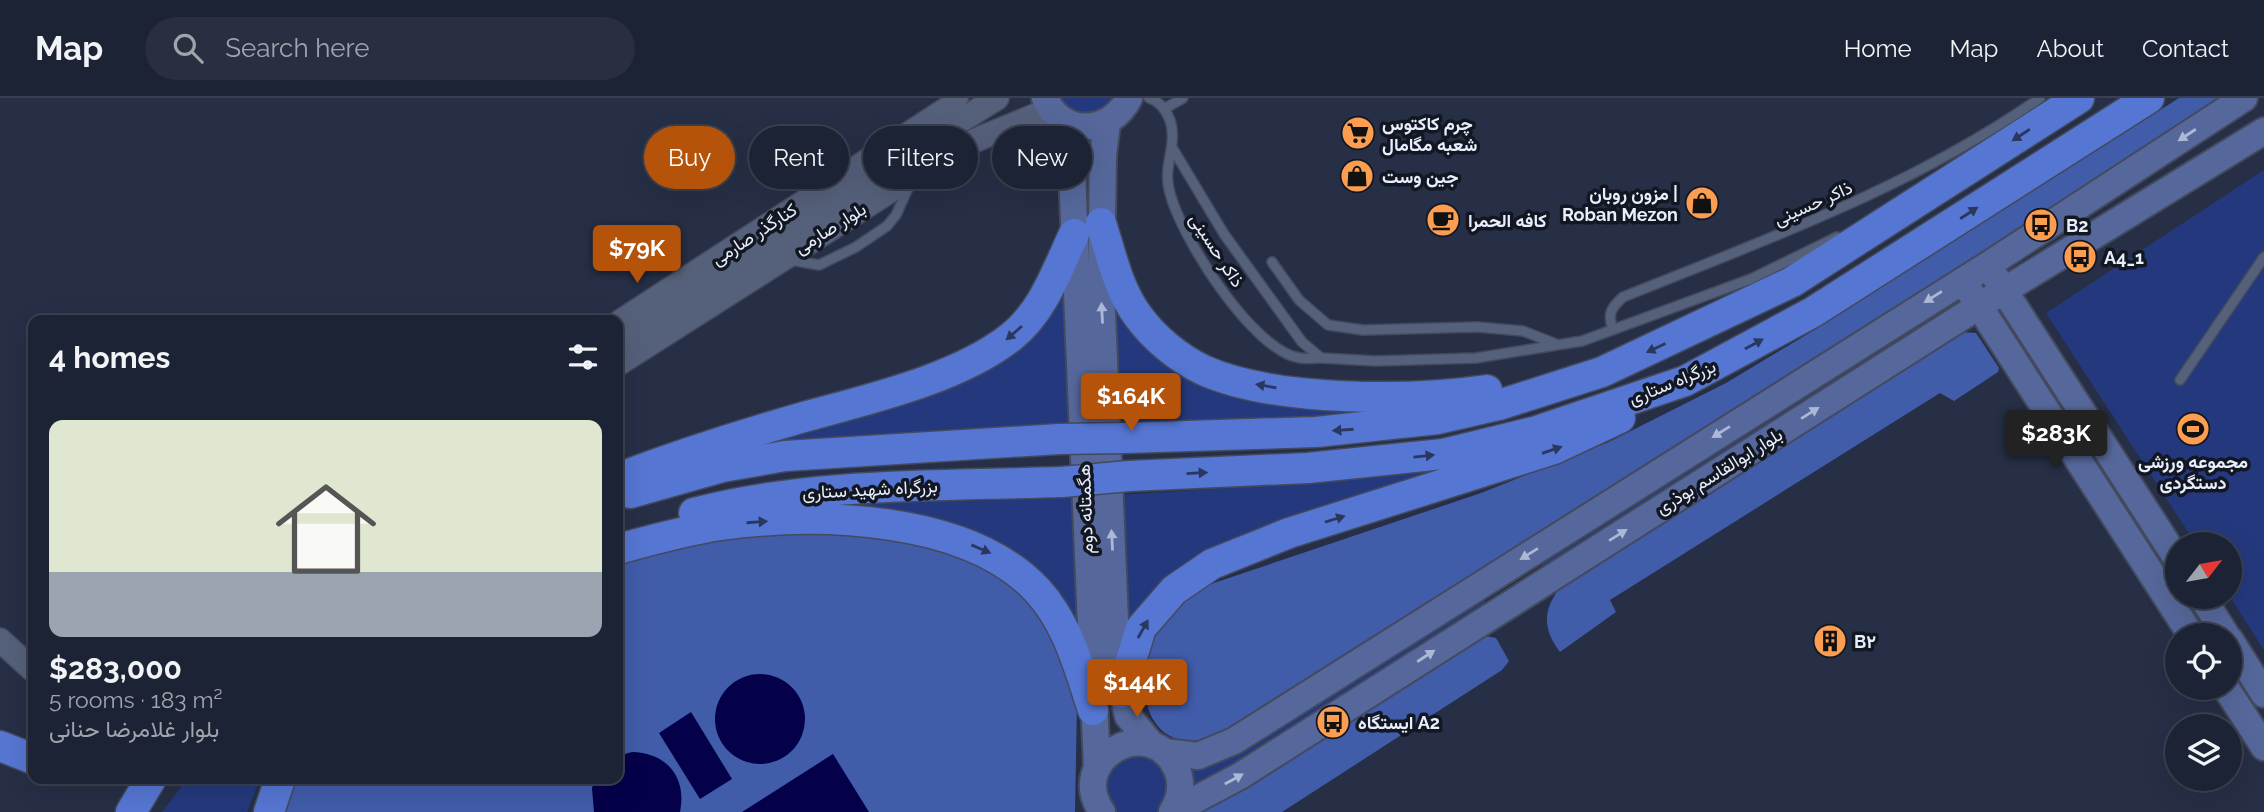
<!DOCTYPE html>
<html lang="en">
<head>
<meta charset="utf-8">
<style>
  :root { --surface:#1c2334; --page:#292f40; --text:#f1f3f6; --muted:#a0a4ac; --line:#3a404f; --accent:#b45309 }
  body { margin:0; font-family:Raleway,Vazirmatn,sans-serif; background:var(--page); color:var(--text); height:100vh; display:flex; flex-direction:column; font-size:26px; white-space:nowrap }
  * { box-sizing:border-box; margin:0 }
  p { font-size:23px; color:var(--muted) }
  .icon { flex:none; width:38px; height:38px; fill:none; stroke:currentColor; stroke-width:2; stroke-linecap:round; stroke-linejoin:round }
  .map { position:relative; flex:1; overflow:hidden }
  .details { position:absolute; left:28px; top:217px; width:595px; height:469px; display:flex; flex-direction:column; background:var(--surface); border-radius:14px; box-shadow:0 7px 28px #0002,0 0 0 2px var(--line) }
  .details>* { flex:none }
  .hud { position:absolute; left:644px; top:28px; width:665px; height:63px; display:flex; gap:14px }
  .needle { width:46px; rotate:59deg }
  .tools { position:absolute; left:2165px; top:434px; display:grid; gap:14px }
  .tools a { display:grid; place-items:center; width:77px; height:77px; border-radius:50%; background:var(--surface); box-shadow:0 7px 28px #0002,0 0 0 2px var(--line); font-size:35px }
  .price { position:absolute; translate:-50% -60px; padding:0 16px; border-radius:7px; background:var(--accent); color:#fff; font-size:23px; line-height:46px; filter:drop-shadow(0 2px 4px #0008) }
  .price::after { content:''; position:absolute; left:50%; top:42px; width:21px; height:16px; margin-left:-10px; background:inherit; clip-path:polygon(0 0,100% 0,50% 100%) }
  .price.on { background:#222; color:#fff }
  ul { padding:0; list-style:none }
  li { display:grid; align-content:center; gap:14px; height:371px; padding:0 21px }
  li+li { border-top:2px solid var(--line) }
  li span { display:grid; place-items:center; height:217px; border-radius:14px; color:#555 }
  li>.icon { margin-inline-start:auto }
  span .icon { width:126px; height:126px; fill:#fffc; stroke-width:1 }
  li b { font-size:30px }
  h2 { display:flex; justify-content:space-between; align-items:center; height:84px; padding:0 21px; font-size:30px }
  .tag { padding:0 24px; border-radius:32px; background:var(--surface); box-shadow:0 7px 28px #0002,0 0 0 2px var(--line); font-size:24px; line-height:63px }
  .tag.on { background:var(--accent); color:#fff }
  header { display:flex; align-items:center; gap:42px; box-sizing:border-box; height:98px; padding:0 35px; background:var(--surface); border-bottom:2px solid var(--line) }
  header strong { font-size:33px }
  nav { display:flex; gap:38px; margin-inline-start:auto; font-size:24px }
  .search { width:490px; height:63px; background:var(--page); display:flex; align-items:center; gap:18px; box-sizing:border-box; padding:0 24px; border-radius:38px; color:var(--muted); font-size:26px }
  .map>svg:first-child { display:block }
  .green { fill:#24397d }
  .forest { fill:#415ca9 }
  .water { fill:#04004a }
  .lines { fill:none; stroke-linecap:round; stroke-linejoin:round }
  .service-casing { stroke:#434a5d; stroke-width:12 }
  .minor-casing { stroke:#434a5d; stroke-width:21 }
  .tertiary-casing { stroke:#434a5d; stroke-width:26 }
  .secondary-casing { stroke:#434a5d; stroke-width:30 }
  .trunk-casing { stroke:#434a5d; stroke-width:33 }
  .service { stroke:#55607a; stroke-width:9 }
  .minor { stroke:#55607a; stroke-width:18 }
  .tertiary { stroke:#55607a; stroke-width:23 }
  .secondary { stroke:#56689b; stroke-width:26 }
  .trunk { stroke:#5676d3; stroke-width:30 }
  .trunk-bridge-casing { stroke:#434a5d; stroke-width:33; stroke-linecap:butt }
  .trunk-bridge { stroke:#5676d3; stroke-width:30 }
  .oneway { fill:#2a3860 }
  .oneway2 { fill:#adb8d6 }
  .labels { text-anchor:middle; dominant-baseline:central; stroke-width:7; stroke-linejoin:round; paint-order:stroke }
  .poi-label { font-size:18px; font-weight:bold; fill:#e7eefd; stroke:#131722; text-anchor:start }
  .street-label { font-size:18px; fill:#e7eefd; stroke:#131722 }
</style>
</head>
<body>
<header>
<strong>Map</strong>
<div class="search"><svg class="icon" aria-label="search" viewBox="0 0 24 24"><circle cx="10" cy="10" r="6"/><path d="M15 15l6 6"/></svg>Search here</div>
<nav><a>Home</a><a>Map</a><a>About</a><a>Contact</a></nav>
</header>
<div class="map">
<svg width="2264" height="714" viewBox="0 0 2264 714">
  <rect width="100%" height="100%" fill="#262f46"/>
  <!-- green -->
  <g class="green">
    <path d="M1061,0H1116C1100,19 1076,21 1061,0Z"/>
    <polygon points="2264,72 2264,552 2230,499 2230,446 2196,446 2046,215"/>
    <polygon points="1065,171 1073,327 698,359 982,268"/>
    <polygon points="1107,173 1154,250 1375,307 1379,317 1115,325"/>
    <polygon points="1947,201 1954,211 1544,470 1539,461"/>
    <polygon points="1492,357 1261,433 1128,532 1118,397 1307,385"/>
    <polygon points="1076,400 1083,574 771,411 880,402 967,403"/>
    <polygon points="1481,498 1487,507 1196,694 1188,668"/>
    <path d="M1134,654C1162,663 1182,687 1157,714H1112L1101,679Z"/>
    <polygon points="187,681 260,681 247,714 162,714"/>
  </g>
  <!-- forest -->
  <g class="forest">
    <path d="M2179,0H2226L1226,633C1218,636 1209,641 1201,642C1148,650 1137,594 1148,555C1157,527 1180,507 1202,489L1481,395L1609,344L1726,285L1811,234Z"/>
    <path d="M1960,234L1976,235L1999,270L1998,274L1954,303L1940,295L1610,502L1616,514L1560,554C1534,520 1551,499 1575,471Z"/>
    <polygon points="842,430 965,452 1046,510 1077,606 1075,714 281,714 295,681 618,681 618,457 651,448"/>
    <polygon points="1486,538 1496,540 1509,563 1502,572 1282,714 1201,714"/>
  </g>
  <!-- water -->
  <g class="water">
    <circle cx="760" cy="621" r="45"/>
    <polygon points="691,614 732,681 700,701 659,635"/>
    <path d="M632,654C667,655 687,679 680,714H594L592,690L595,681H618V658Z"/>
    <polygon points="833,656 869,714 742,714"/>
  </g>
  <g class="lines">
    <defs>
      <g id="service">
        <path d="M1149,0C1159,3 1166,12 1170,22C1178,46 1163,67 1169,91C1178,135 1252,253 1300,260C1307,261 1315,260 1321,260L1302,244L1224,136L1173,51"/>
        <polyline points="1164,11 1183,0"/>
        <polyline points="791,162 819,167 856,149 887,128 896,117 909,88"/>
        <polyline points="1272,164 1299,202 1328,227 1363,232 1477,229 1523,233 1556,246"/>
        <path d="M1613,231C1607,216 1611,210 1623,199C1765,142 1913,89 2040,0"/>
        <polyline points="1321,260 1376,263 1476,260 1582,243 1751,181 1837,139"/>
        <polyline points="2180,282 2264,159"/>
      </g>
      <polyline id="minor" points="618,222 959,0"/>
      <g id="tertiary">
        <polyline points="618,239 997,0"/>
        <polyline points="618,266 959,49 1051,11"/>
        <polyline points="0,542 33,572"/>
      </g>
      <g id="secondary">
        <path d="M1045,0C1062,40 1111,36 1129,0"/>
        <polyline points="1107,25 1103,57 1101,191 1117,570 1128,618 1152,647"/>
        <polyline points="1070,27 1097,670"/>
        <polyline points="1996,180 2177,461"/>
        <polyline points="1970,194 2191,537"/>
        <polyline points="2202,499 2226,537"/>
        <polyline points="2230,542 2264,596"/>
        <polyline points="2226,590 2264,649"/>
        <polyline points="1164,654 1198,658 1234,643 1988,167 2244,0"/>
        <polyline points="1174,713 1240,678 1979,208 2264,33"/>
        <path d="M1102,714C1065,660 1152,613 1177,672C1183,686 1180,701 1172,714"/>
      </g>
      <g id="trunk">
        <path d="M1101,125C1111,156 1118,191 1138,218C1154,240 1178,260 1203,272C1274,304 1411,303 1487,292"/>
        <polyline points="1125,340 1316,334 1438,321 1499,307 1602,274 1792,184 2079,0"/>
        <polyline points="1129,378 1308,370 1443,356 1537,333 1685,283 1813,214 2149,0"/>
        <path d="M618,380C679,357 741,337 804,319C869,301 958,281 1011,239C1043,214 1057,172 1074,136"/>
        <polyline points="630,395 722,369 785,358 1059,341"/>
        <path d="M694,415C814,384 938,388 1062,384"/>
        <path d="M618,451C651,442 687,432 721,427C817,414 968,417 1038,493C1068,526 1079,570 1093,612"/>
        <polyline points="1121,595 1141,530 1174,492 1212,466 1289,435 1554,351 1620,320"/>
        <polyline points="0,648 33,661"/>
        <polyline points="131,714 151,681"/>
        <polyline points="269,714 280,681"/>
      </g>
    </defs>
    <!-- service casing -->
    <use href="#service" class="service-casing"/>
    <!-- minor casing -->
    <use href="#minor" class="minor-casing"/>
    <!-- tertiary casing -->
    <use href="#tertiary" class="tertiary-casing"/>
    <!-- secondary casing -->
    <use href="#secondary" class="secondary-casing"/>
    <!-- trunk casing -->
    <use href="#trunk" class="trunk-casing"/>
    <!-- service -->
    <use href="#service" class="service"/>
    <!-- minor -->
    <use href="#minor" class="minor"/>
    <!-- tertiary -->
    <use href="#tertiary" class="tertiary"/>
    <!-- secondary -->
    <use href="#secondary" class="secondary"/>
    <!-- trunk -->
    <use href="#trunk" class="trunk"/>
    <defs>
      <g id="trunk-bridge">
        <polyline points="1059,341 1125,340"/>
        <polyline points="1062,384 1129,378"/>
      </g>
    </defs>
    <!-- trunk-bridge casing -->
    <use href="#trunk-bridge" class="trunk-bridge-casing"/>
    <!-- trunk-bridge -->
    <use href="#trunk-bridge" class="trunk-bridge"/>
  </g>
  <!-- one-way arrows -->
  <defs><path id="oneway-solid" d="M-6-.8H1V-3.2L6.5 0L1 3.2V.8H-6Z" transform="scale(1.75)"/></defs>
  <g class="oneway">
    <use href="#oneway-solid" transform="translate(2021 37) rotate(147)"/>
    <use href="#oneway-solid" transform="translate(1969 115) rotate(-33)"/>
    <use href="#oneway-solid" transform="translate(1014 235) rotate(139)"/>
    <use href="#oneway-solid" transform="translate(1754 246) rotate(-29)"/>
    <use href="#oneway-solid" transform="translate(1656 250) rotate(155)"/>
    <use href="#oneway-solid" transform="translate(1266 288) rotate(-170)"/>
    <use href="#oneway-solid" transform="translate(1343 332) rotate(176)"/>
    <use href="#oneway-solid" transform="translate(1552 352) rotate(-19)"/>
    <use href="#oneway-solid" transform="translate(1424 358) rotate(-6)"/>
    <use href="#oneway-solid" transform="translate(1197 375) rotate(-3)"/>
    <use href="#oneway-solid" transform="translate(1335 421) rotate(-17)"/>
    <use href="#oneway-solid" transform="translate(757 424) rotate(-4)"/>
    <use href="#oneway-solid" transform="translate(981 451) rotate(23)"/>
    <use href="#oneway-solid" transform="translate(1143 531) rotate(-61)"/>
  </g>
  <g class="oneway2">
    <use href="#oneway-solid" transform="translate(2187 37) rotate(147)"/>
    <use href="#oneway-solid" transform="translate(1933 199) rotate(148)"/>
    <use href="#oneway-solid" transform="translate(1102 215) rotate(-93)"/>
    <use href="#oneway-solid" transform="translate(1810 315) rotate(-32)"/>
    <use href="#oneway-solid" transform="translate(1721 334) rotate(148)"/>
    <use href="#oneway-solid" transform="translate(1618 437) rotate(-32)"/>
    <use href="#oneway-solid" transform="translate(1112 442) rotate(-93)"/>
    <use href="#oneway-solid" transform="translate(1529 456) rotate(148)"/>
    <use href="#oneway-solid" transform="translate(1426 558) rotate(-33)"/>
    <use href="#oneway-solid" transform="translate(1234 681) rotate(-29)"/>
  </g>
  <!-- icons -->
  <defs>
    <symbol id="supermarket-disc" viewBox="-11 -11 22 22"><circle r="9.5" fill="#fb9e52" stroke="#131722"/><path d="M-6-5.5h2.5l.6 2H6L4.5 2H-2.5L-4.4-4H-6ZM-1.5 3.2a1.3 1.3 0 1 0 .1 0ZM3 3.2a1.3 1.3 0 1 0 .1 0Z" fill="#111"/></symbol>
    <symbol id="shop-disc" viewBox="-11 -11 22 22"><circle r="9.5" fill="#fb9e52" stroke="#131722"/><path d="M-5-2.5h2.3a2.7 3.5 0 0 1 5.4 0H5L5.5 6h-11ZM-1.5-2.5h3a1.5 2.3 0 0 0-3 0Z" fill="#111"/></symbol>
    <symbol id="cafe-disc" viewBox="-11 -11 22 22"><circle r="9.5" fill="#fb9e52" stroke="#131722"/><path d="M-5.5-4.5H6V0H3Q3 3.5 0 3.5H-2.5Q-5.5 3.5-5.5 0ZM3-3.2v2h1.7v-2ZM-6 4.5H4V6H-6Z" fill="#111"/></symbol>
    <symbol id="bus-disc" viewBox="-11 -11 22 22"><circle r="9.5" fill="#fb9e52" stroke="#131722"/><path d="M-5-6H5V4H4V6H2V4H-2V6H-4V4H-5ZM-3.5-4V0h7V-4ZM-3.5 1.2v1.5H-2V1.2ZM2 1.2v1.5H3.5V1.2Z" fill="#111"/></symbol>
    <symbol id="stadium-disc" viewBox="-11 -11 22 22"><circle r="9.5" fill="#fb9e52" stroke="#131722"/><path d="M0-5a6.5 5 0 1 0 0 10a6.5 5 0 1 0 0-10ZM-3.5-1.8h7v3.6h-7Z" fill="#111"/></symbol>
    <symbol id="building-disc" viewBox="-11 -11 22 22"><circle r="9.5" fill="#fb9e52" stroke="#131722"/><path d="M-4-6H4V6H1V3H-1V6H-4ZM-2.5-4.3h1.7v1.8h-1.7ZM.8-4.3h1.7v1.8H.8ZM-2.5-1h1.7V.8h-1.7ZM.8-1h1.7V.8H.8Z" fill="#111"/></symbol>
  </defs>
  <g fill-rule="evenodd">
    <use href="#supermarket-disc" x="1339" y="16" width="38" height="38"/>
    <use href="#shop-disc" x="1338" y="59" width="38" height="38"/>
    <use href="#shop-disc" x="1683" y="86" width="38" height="38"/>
    <use href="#cafe-disc" x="1424" y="103" width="38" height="38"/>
    <use href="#bus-disc" x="2022" y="108" width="38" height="38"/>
    <use href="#bus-disc" x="2061" y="140" width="38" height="38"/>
    <use href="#stadium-disc" x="2174" y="312" width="38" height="38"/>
    <use href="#building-disc" x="1811" y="524" width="38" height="38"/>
    <use href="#bus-disc" x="1314" y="605" width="38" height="38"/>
  </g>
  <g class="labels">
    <!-- poi labels -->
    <g class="poi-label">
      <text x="1382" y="25">چرم کاکتوس<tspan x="1382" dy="21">شعبه مگامال</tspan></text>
      <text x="1382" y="78">جین وست</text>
      <text x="1678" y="95" text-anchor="end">مزون روبان |<tspan x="1678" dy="21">Roban Mezon</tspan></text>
      <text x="1468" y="122">کافه الحمرا</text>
      <text x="2066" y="127">B2</text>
      <text x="2104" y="159">A4_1</text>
      <text x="2193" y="363" text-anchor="middle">مجموعه ورزشی<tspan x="2193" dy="21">دستگردی</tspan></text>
      <text x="1854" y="543">B۲</text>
      <text x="1358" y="624">ایستگاه A2</text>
    </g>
    <!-- street labels -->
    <g class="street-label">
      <text transform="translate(1813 105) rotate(-24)">ذاکر حسینی</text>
      <text transform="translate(830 130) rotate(-32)">بلوار صارمی</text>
      <text transform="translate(754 136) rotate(-33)">کنارگذر صارمی</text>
      <text transform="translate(1217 152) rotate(57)">ذاکر حسینی</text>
      <text transform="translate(1672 284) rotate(-22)">بزرگراه ستاری</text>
      <text transform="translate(1719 373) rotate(-32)">بلوار ابوالقاسم بوذری</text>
      <text transform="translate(870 391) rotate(-3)">بزرگراه شهید ستاری</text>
      <text transform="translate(1085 411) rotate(-92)">هگمتانه دوم</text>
    </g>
  </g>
</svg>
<div class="tools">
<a><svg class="needle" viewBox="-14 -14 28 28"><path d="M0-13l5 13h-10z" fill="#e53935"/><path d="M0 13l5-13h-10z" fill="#a0a4ac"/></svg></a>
<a><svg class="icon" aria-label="locate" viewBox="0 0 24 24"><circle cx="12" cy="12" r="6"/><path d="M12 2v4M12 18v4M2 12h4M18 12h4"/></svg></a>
<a><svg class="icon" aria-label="layers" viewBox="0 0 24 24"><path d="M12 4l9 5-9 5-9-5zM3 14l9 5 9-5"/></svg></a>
</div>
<b class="price" style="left:637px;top:187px">$79K</b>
<b class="price" style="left:1131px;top:335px">$164K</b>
<b class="price on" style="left:2056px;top:372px">$283K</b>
<b class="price" style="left:1137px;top:621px">$144K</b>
<div class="hud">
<a class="tag on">Buy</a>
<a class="tag">Rent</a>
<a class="tag">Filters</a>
<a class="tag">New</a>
</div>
<section class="details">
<h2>4 homes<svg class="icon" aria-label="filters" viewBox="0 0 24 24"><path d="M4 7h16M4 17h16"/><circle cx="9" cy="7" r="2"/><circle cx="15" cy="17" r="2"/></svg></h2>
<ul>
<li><span style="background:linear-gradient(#dfe7d0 70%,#9aa5b1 0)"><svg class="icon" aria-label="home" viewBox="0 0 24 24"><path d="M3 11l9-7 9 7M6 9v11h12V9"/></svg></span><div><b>$283,000</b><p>5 rooms · 183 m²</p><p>بلوار غلامرضا حنانی</p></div></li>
</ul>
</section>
</div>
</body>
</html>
